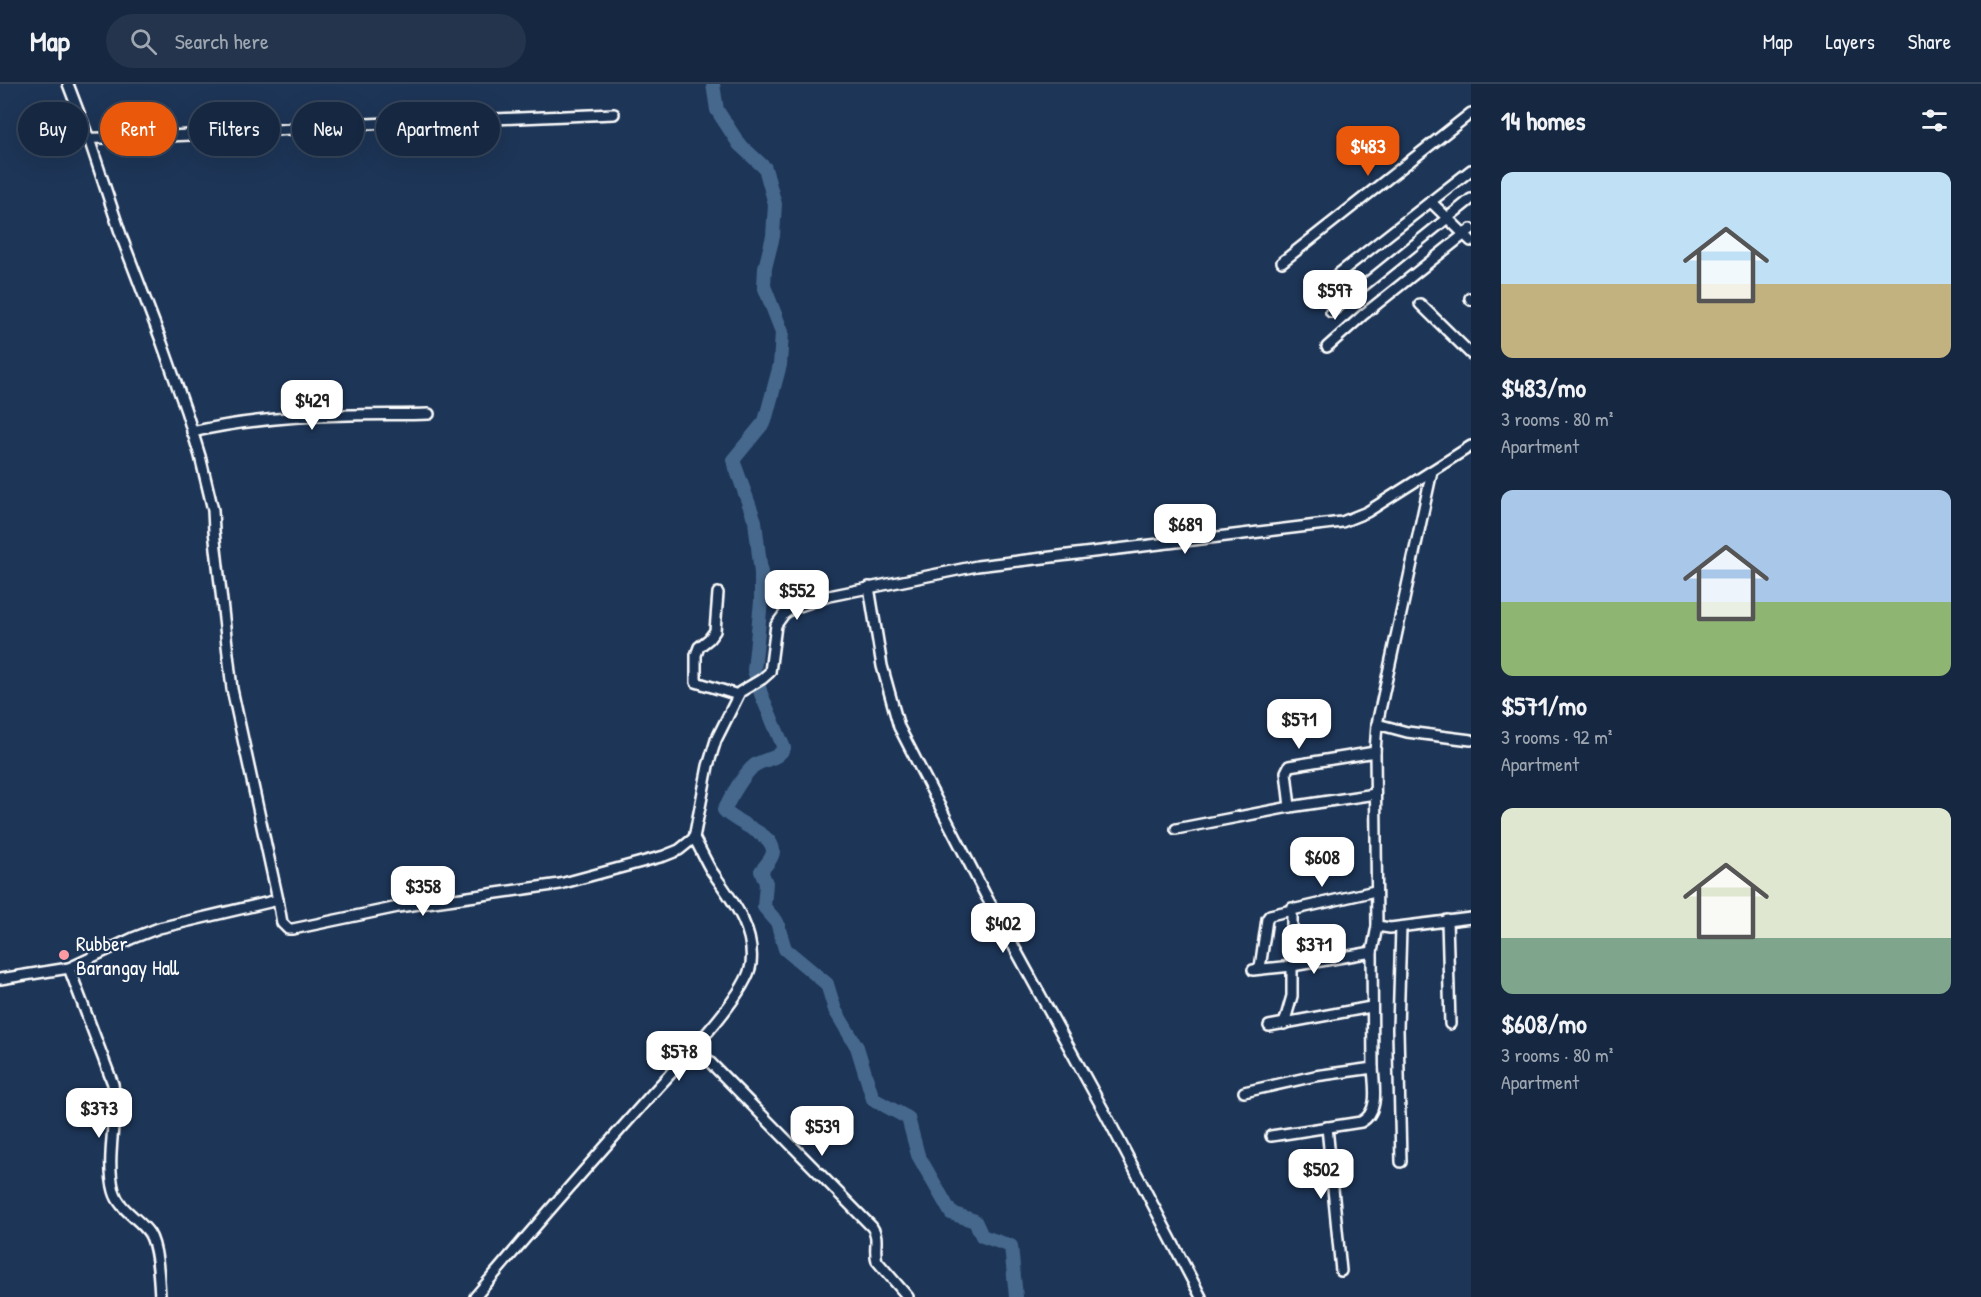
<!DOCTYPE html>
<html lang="en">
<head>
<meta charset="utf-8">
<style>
  :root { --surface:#162841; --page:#23344c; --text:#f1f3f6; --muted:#9ea6b1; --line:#35445a; --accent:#ea580c }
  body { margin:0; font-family:"Patrick Hand",sans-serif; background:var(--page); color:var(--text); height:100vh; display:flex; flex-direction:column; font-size:22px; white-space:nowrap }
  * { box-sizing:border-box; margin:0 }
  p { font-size:20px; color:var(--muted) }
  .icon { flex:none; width:33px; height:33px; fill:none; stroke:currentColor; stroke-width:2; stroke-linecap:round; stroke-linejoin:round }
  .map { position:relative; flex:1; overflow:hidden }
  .drawer { display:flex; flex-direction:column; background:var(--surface); width:510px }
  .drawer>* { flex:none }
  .hud { position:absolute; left:18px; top:18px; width:570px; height:54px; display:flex; gap:12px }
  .price { position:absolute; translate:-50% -51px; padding:0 14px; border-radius:12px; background:#fff; color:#222; font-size:20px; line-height:39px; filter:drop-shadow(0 2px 3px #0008) }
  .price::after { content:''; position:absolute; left:50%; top:36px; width:18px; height:14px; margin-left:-9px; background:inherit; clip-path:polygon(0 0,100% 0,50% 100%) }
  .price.active { background:var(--accent); color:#fff }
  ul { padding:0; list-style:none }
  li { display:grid; align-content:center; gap:12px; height:318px; padding:0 30px }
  li span { display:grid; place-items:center; height:186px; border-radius:12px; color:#555 }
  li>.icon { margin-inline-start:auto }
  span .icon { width:108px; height:108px; fill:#fffc; stroke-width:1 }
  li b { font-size:26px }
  h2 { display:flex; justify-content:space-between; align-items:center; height:72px; padding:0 30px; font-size:26px }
  .tag { padding:0 21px; border-radius:27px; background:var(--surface); box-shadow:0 6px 24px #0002,0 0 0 2px var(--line); font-size:21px; line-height:54px }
  .tag.active { background:var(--accent); color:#fff }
  header { display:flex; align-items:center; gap:36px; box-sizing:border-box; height:84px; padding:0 30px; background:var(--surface); border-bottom:2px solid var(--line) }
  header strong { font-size:28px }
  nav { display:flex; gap:33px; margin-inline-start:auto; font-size:21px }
  .search { width:420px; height:54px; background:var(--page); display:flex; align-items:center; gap:15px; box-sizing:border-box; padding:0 21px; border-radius:33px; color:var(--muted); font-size:22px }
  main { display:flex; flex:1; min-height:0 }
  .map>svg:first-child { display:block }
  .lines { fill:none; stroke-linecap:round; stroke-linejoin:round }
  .river { stroke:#45678c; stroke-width:14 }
  .minor-casing { stroke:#fff; stroke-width:14 }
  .minor { stroke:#1d3557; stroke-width:9 }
  .poi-dot { fill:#ff9aa2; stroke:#1d3557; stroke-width:2 }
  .labels { text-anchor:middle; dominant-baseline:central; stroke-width:4.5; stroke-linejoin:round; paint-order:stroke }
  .poi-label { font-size:21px; fill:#fff; stroke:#1d3557; text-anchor:start }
</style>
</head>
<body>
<header>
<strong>Map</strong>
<div class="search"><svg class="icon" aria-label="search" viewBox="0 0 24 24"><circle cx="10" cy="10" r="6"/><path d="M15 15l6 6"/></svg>Search here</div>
<nav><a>Map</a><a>Layers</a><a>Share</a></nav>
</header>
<main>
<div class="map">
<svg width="1471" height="1213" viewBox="0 0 1471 1213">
  <rect width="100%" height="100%" fill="#1d3557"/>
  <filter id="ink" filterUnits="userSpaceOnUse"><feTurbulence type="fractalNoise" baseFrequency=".0167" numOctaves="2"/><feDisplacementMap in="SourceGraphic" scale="12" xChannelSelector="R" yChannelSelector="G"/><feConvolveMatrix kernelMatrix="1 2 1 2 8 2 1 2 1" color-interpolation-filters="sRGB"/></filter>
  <g filter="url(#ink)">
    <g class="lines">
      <!-- river -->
      <path class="river" d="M713,0L717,26L739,60L765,84L775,120L773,152L765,184L764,202L782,248L780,281L765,337L733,376L755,437L761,489V517L754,586L761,610L784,664C777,676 766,674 755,681C745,688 730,714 724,726C734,739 773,749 773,767C773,774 765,782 761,787L766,799L764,823L777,838L785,865L827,900L835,926L857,963L873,1015L908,1034L918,1071L951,1129L975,1137L982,1152L1011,1162L1016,1213"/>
      <defs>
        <g id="minor">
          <polyline points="68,0 89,55 122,154 162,259 186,327 200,372 213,426 214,447 232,605 278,816"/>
          <path d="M43,53L54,55C118,54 182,52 246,48C299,45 350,39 402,39L614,30"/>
          <polyline points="1431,118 1471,157"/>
          <polyline points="1282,178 1471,29"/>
          <polyline points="1328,198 1471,86"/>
          <polyline points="1470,214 1471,216"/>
          <polyline points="1420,220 1471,270"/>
          <polyline points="1331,228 1471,115"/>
          <polyline points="1327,263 1363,231 1471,145"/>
          <path d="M192,348C243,336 297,332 350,331C376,330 403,331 429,330"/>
          <polyline points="869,503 882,582 899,643 985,810 1105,1029 1201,1213"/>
          <polyline points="718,509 715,547 709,555 699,563 696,571 696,598 738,611"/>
          <polyline points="1377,640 1407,648 1471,656"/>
          <polyline points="1290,723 1286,688 1289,682 1375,668"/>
          <polyline points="1176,745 1290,723 1375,710"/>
          <polyline points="1447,836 1450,940"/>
          <polyline points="1377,842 1390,844 1471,834"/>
          <polyline points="1401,843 1398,945 1401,1078"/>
          <path d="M69,884L113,1000C118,1035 105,1074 114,1107C119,1126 139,1134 149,1149C158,1163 159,1196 160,1213"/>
          <polyline points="1260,884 1267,835 1270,831 1375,807"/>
          <polyline points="1253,886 1292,882 1372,868"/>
          <polyline points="0,895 69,884 133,854 159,844 278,816 282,839 288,845 293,845 398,823 560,800 664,772 679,766 694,754 708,682 716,656 740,608 762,595 770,588 776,541 784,530 791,525 829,512 977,482 1342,438 1367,428 1471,362"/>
          <polyline points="1284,940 1292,912 1292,824"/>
          <polyline points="1269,942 1371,923"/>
          <path d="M694,962L872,1143C880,1154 873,1165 877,1177L908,1213"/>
          <polyline points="1373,984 1372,868 1377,842 1375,668 1377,640 1432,387"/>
          <path d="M1244,1008L1315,992L1373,984C1374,1002 1380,1028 1361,1038L1271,1052"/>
          <polyline points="1327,1043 1341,1187"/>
          <path d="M475,1213C530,1148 586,1084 643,1020C667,992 747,913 751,880C755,843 731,815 711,786C705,776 700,764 694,754"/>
        </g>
      </defs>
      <!-- minor casing -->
      <use href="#minor" class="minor-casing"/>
      <!-- minor -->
      <use href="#minor" class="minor"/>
    </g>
  </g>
  <!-- markers -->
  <circle class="poi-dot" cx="64" cy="871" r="6"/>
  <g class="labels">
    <!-- poi labels -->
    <g class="poi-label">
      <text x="76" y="859">Rubber<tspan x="76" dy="24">Barangay Hall</tspan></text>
    </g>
  </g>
</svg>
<b class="price active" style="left:1368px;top:93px">$483</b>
<b class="price" style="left:1335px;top:237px">$597</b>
<b class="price" style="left:312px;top:347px">$429</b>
<b class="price" style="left:1185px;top:471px">$689</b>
<b class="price" style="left:797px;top:537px">$552</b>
<b class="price" style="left:1299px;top:666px">$571</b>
<b class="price" style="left:1322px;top:804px">$608</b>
<b class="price" style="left:423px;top:833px">$358</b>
<b class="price" style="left:1003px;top:870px">$402</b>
<b class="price" style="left:1314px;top:891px">$371</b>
<b class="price" style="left:679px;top:998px">$578</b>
<b class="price" style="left:99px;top:1055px">$373</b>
<b class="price" style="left:822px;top:1073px">$539</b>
<b class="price" style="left:1321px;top:1116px">$502</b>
<div class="hud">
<a class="tag">Buy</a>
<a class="tag active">Rent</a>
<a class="tag">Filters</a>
<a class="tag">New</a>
<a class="tag">Apartment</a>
</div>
</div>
<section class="drawer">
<h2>14 homes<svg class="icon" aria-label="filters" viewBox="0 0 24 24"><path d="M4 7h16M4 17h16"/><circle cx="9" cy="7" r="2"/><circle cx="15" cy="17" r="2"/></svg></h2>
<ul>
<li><span style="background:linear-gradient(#bfe0f5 60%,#c2b280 0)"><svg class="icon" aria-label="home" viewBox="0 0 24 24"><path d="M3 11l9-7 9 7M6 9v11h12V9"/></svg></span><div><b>$483/mo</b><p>3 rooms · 80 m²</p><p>Apartment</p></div></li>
<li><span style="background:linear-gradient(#a9c7e8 60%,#8fb573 0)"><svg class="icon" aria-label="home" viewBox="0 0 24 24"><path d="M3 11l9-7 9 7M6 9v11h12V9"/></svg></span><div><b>$571/mo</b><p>3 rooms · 92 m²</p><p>Apartment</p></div></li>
<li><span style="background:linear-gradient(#dfe7d0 70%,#7fa58c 0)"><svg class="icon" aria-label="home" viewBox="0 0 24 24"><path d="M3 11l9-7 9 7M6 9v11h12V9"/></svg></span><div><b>$608/mo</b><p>3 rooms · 80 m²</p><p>Apartment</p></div></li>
</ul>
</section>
</main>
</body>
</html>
